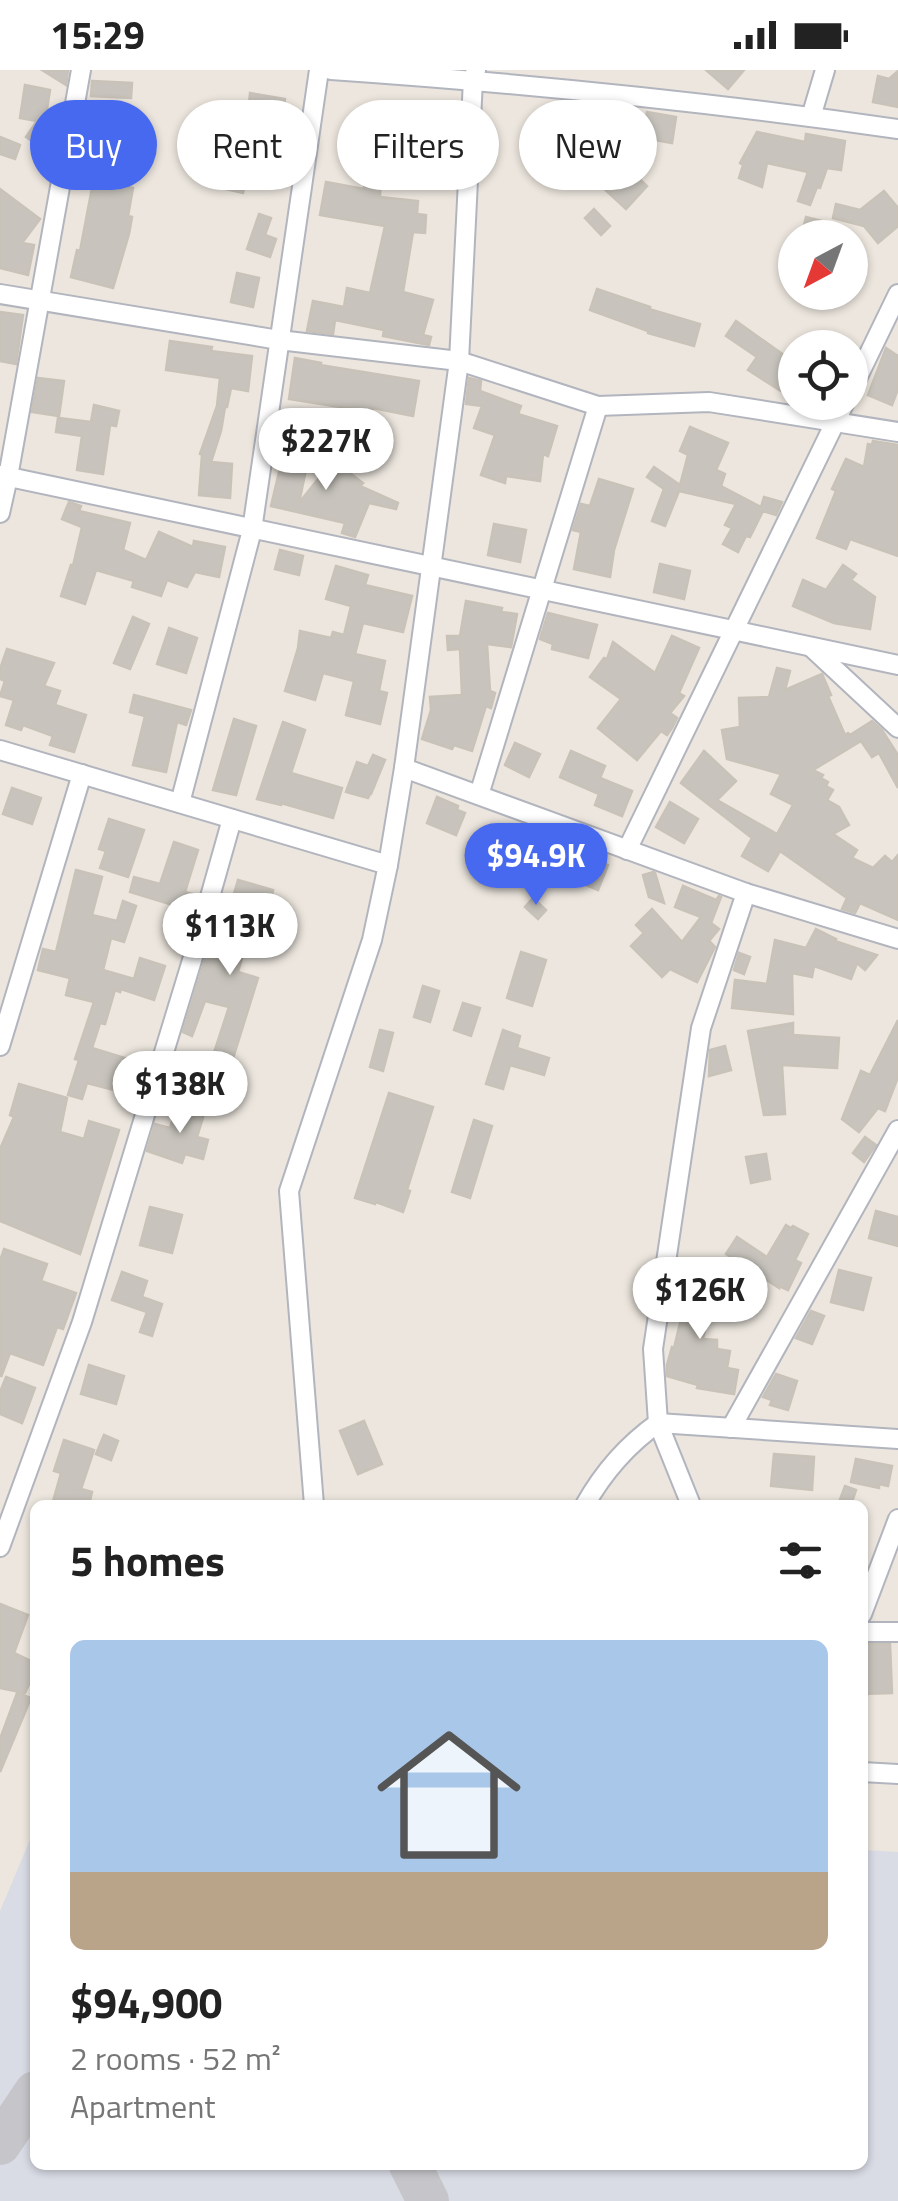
<!DOCTYPE html>
<html lang="en">
<head>
<meta charset="utf-8">
<style>
  :root { --surface:#fff; --page:#f6f6f6; --text:#222; --muted:#767676; --line:#e0e0e0; --accent:#4769f0 }
  body { margin:0; font-family:"Titillium Web",sans-serif; background:var(--page); color:var(--text); height:100vh; display:flex; flex-direction:column; font-size:38px; white-space:nowrap }
  * { box-sizing:border-box; margin:0 }
  p { font-size:32px; color:var(--muted) }
  .icon { flex:none; width:55px; height:55px; fill:none; stroke:currentColor; stroke-width:2; stroke-linecap:round; stroke-linejoin:round }
  .map { position:relative; flex:1; overflow:hidden }
  .drawer { position:absolute; left:30px; top:1430px; width:838px; height:670px; display:flex; flex-direction:column; background:var(--surface); border-radius:15px; box-shadow:0 2px 8px #0004 }
  .drawer>* { flex:none }
  .hud { position:absolute; left:30px; top:30px; width:840px; height:90px; display:flex; gap:20px }
  .needle { width:65px; rotate:221deg }
  .tools { position:absolute; left:778px; top:150px; display:grid; gap:20px }
  .tools a { display:grid; place-items:center; width:90px; height:90px; border-radius:50%; background:var(--surface); box-shadow:0 2px 8px #0004; font-size:50px }
  .price { position:absolute; translate:-50% -85px; padding:0 22px; border-radius:35px; background:#fff; color:#222; font-size:32px; line-height:65px; filter:drop-shadow(0 2px 5px #0008) }
  .price::after { content:''; position:absolute; left:50%; top:60px; width:30px; height:22px; margin-left:-15px; background:inherit; clip-path:polygon(0 0,100% 0,50% 100%) }
  .price.on { background:var(--accent); color:#fff }
  ul { padding:0; list-style:none }
  li { display:grid; align-content:center; gap:20px; height:530px; padding:0 40px }
  li+li { border-top:2px solid var(--line) }
  li span { display:grid; place-items:center; height:310px; border-radius:15px; color:#555 }
  li>.icon { margin-inline-start:auto }
  span .icon { width:180px; height:180px; fill:#fffc; stroke-width:1 }
  li b { font-size:42px }
  h2 { display:flex; justify-content:space-between; align-items:center; height:120px; padding:0 40px; font-size:42px }
  .pill { padding:0 35px; border-radius:45px; background:var(--surface); box-shadow:0 2px 8px #0004; font-size:35px; line-height:90px }
  .pill.on { background:var(--accent); color:#fff }
  .status { display:flex; justify-content:space-between; align-items:center; height:70px; padding:0 50px; background:var(--surface); direction:ltr }
  .status svg { height:28px; fill:currentColor }
  .map>svg:first-child { display:block }
  .airport { fill:#d9dce5 }
  .lines { fill:none; stroke-linecap:round; stroke-linejoin:round }
  .taxiway { stroke:#c6c5c9; stroke-width:42 }
  .building { fill:#c8c4bd; stroke:#c8c2b8; stroke-width:2.5 }
  .minor-casing { stroke:#b2b5be; stroke-width:22 }
  .minor { stroke:#fff; stroke-width:18 }
</style>
</head>
<body>
<div class="status"><b>15:29</b><svg viewBox="0 0 49 12"><path d="M0 12V9h3v3zM5 12V6h3v6zM10 12V3h3v9zM15 12V0h3v12zM26 1h20v11H26zM47 4h2v5h-2z"/></svg></div>
<div class="map">
<svg width="898" height="2131" viewBox="0 0 898 2131">
  <rect width="100%" height="100%" fill="#ece6de"/>
  <!-- airport -->
  <polygon class="airport" points="35,1758 35,2095 862,2095 863,1780 898,1782 898,2131 0,2131 0,1841"/>
  <g class="lines">
    <!-- taxiway -->
    <g class="taxiway">
      <polyline points="0,2074 35,2022"/>
      <polyline points="410,2095 428,2131"/>
    </g>
  </g>
  <!-- building -->
  <g class="building">
    <polygon points="42,0 68,0 66,15"/>
    <polygon points="706,0 744,0 728,19"/>
    <polygon points="898,1 898,37 873,32 878,6 889,9"/>
    <polygon points="92,11 132,13 131,28 91,26"/>
    <polygon points="25,15 50,20 43,64 50,68 42,78 26,67 37,51 20,48"/>
    <polygon points="250,23 285,29 281,51 248,46"/>
    <polygon points="647,42 676,47 672,73 643,68"/>
    <polygon points="757,62 805,72 806,64 845,71 841,100 827,98 820,118 817,117 810,135 798,131 808,102 767,93 762,117 739,108 743,95 740,93"/>
    <polygon points="0,67 20,75 15,89 0,84"/>
    <polygon points="199,76 228,86 225,94 248,99 243,123 222,118 224,110 191,99"/>
    <polygon points="580,76 600,85 591,106 574,90"/>
    <polygon points="92,80 118,84 113,114 133,118 128,146 132,147 129,164 113,218 71,207 77,180 80,181 92,118 86,117"/>
    <polygon points="621,92 647,116 626,139 600,115"/>
    <polygon points="365,104 381,105 380,127 418,131 417,144 426,145 425,163 413,162 403,222 433,230 423,265 431,267 429,275 383,266 384,260 335,250 333,264 307,261 313,231 344,237 347,218 370,223 385,156 320,145 326,112 364,119"/>
    <polygon points="0,119 40,149 22,173 34,175 28,205 0,198"/>
    <polygon points="884,121 898,138 898,156 878,173 864,156 833,148 836,134 860,140"/>
    <polygon points="594,139 610,156 601,165 585,148"/>
    <polygon points="259,144 271,148 265,165 276,169 270,187 247,179"/>
    <polygon points="806,147 833,154 830,168 801,168"/>
    <polygon points="237,203 259,208 253,237 231,232"/>
    <polygon points="597,219 650,237 649,239 700,254 694,276 648,263 648,261 590,240"/>
    <polygon points="0,242 23,245 16,294 0,291"/>
    <polygon points="736,251 795,293 795,300 781,321 748,300 757,287 726,266"/>
    <polygon points="170,271 212,277 211,281 252,286 248,321 231,318 227,337 225,337 221,361 211,392 232,394 230,428 199,425 202,385 200,384 217,336 220,308 166,300"/>
    <polygon points="886,278 898,286 898,319 892,335 868,325"/>
    <polygon points="295,288 321,293 320,295 419,311 413,346 373,338 372,342 289,329"/>
    <polygon points="38,308 64,311 59,346 32,342"/>
    <polygon points="469,308 481,311 480,321 521,336 518,344 557,356 548,386 543,384 540,411 506,406 505,413 481,405 495,365 474,358 482,336 466,334"/>
    <polygon points="94,335 119,341 116,356 110,355 103,404 77,400 82,366 56,362 58,348 91,352"/>
    <polygon points="690,357 728,373 716,400 725,404 721,416 761,437 764,427 782,432 776,445 763,441 750,467 746,466 738,482 723,474 732,458 725,455 736,434 679,421 665,456 652,451 664,419 647,407 654,397 680,415 688,385 680,381"/>
    <polygon points="300,368 312,371 299,433 333,390 363,413 360,416 398,433 396,439 369,433 355,467 342,463 345,453 271,436 280,398 292,401"/>
    <polygon points="873,371 898,375 898,486 850,469 846,479 817,468 836,421 832,419 846,389 864,397 868,374 872,375"/>
    <polygon points="599,409 633,419 614,480 610,507 574,499 581,462 573,460 581,434 590,436"/>
    <polygon points="69,432 81,436 79,441 130,453 123,480 146,490 159,462 193,477 194,471 225,477 219,507 195,502 187,517 167,510 161,526 132,517 134,511 96,500 85,534 61,526 71,495 73,496 82,457 62,449"/>
    <polygon points="494,454 526,460 520,492 488,485"/>
    <polygon points="280,480 303,486 299,505 275,499"/>
    <polygon points="660,494 690,501 684,529 654,522"/>
    <polygon points="843,495 856,504 851,510 875,527 870,559 834,553 793,536 803,510 826,520"/>
    <polygon points="336,496 368,505 365,515 412,526 403,562 363,553 355,584 385,591 379,621 387,623 380,654 346,645 354,611 323,603 315,630 285,621 298,578 300,561 331,568 333,562 344,565 351,536 326,529"/>
    <polygon points="466,531 502,538 501,542 517,544 511,577 487,574 490,621 495,623 491,638 486,636 472,681 454,675 452,679 422,669 431,640 430,627 462,625 460,579 448,580 447,566 460,566"/>
    <polygon points="548,543 597,555 588,588 552,579 553,574 540,569"/>
    <polygon points="133,547 149,554 130,599 114,593"/>
    <polygon points="169,558 197,568 186,603 157,594"/>
    <polygon points="672,566 699,578 679,623 684,626 670,643 677,648 672,658 667,665 661,661 637,690 598,658 621,629 590,607 604,588 607,589 613,572 655,603"/>
    <polygon points="7,579 54,593 44,616 60,621 55,635 86,645 74,682 50,675 53,666 23,655 21,660 6,655 14,630 0,626 5,611 0,609 0,599"/>
    <polygon points="777,598 790,601 785,620 822,604 831,625 828,626 845,665 848,663 850,665 872,651 882,660 898,685 898,718 879,683 872,687 861,671 813,700 823,705 821,708 828,712 826,716 833,720 827,730 839,737 849,755 833,764 857,780 852,788 873,798 885,786 892,792 898,785 898,850 860,833 855,843 842,839 847,828 780,781 768,801 742,786 752,768 681,713 704,681 736,711 717,730 777,764 793,735 771,724 781,704 727,689 722,660 740,657 739,628 769,627"/>
    <polygon points="134,625 191,640 186,655 177,652 166,702 133,695 145,646 130,642"/>
    <polygon points="234,649 256,656 236,725 213,720"/>
    <polygon points="283,652 305,660 291,703 342,718 333,748 281,733 281,735 257,729"/>
    <polygon points="515,673 540,684 529,707 505,695"/>
    <polygon points="571,681 605,696 600,708 632,721 622,746 595,735 599,724 560,707"/>
    <polygon points="373,685 385,690 371,724 370,724 368,728 346,722 357,692 368,696"/>
    <polygon points="12,718 41,728 32,754 3,744"/>
    <polygon points="437,727 458,736 457,740 465,743 456,765 427,753"/>
    <polygon points="670,732 698,749 684,773 656,757"/>
    <polygon points="109,749 144,760 128,807 100,798 106,781 99,779"/>
    <polygon points="529,766 608,795 598,820 553,801 551,807 519,795"/>
    <polygon points="174,772 198,780 185,822 196,825 192,841 130,822 134,807 160,814"/>
    <polygon points="76,800 102,807 92,845 117,851 123,831 136,836 124,872 111,868 103,900 134,909 140,888 165,896 154,930 121,919 120,922 115,920 105,954 100,953 92,978 138,992 129,1024 87,1013 82,1029 68,1025 79,990 75,989 94,932 66,925 70,908 38,900 43,879 56,882"/>
    <polygon points="653,802 655,803 664,833 649,827 643,805"/>
    <polygon points="238,810 273,820 266,848 276,851 268,877 247,871 238,902 258,908 230,998 224,996 217,1018 181,1006 187,988 210,995 229,937 205,931 192,966 183,962 206,886 215,889"/>
    <polygon points="683,816 716,830 719,826 721,827 711,853 719,859 709,871 715,877 697,912 670,899 662,907 631,876 644,863 636,855 652,839 682,872 701,847 675,837"/>
    <polygon points="533,828 546,840 538,849 525,837"/>
    <polygon points="816,859 836,869 835,871 877,885 865,900 857,893 851,909 814,896 812,907 792,903 793,944 732,938 735,910 767,914 775,870 806,878"/>
    <polygon points="521,882 546,890 532,936 507,928"/>
    <polygon points="739,883 750,887 744,904 734,900"/>
    <polygon points="423,916 439,921 430,952 414,947"/>
    <polygon points="463,933 480,938 471,966 454,960"/>
    <polygon points="898,950 898,1007 885,1041 878,1038 859,1062 842,1049 861,1001 870,1005"/>
    <polygon points="793,953 793,965 839,968 837,998 782,995 785,1044 764,1045 748,961"/>
    <polygon points="380,960 393,963 383,1001 370,997"/>
    <polygon points="503,960 520,966 517,978 549,988 544,1005 510,995 503,1019 486,1014"/>
    <polygon points="725,976 731,1000 709,1006 710,980"/>
    <polygon points="19,1014 67,1028 60,1062 84,1069 89,1051 119,1060 80,1184 0,1151 0,1079 14,1047 10,1045"/>
    <polygon points="208,1021 223,1025 219,1041 204,1037"/>
    <polygon points="389,1023 433,1037 407,1120 410,1121 403,1142 376,1132 375,1134 355,1128"/>
    <polygon points="178,1033 205,1041 197,1067 208,1070 203,1089 185,1084 182,1093 147,1081 155,1054 170,1058"/>
    <polygon points="474,1050 492,1056 470,1128 452,1122"/>
    <polygon points="865,1067 876,1075 864,1092 853,1083"/>
    <polygon points="766,1084 770,1109 751,1113 746,1087"/>
    <polygon points="150,1137 182,1145 172,1183 140,1175"/>
    <polygon points="876,1141 898,1147 898,1176 869,1168"/>
    <polygon points="786,1155 791,1158 793,1156 808,1164 795,1190 801,1193 788,1220 779,1216 779,1218 726,1184 737,1167 767,1187"/>
    <polygon points="4,1179 47,1194 41,1211 76,1223 63,1259 57,1257 43,1295 10,1283 1,1307 0,1191"/>
    <polygon points="839,1200 871,1208 863,1240 831,1232"/>
    <polygon points="122,1202 147,1211 142,1227 162,1234 152,1266 140,1262 147,1242 112,1230"/>
    <polygon points="688,1202 719,1209 708,1244 703,1269 717,1270 717,1279 730,1281 727,1298 738,1300 734,1324 697,1318 698,1315 667,1306 667,1295 672,1277 674,1278 687,1224 681,1222"/>
    <polygon points="811,1241 824,1246 812,1274 796,1268"/>
    <polygon points="89,1295 124,1306 116,1334 81,1324"/>
    <polygon points="776,1304 797,1311 788,1340 770,1335 772,1330 763,1327"/>
    <polygon points="6,1307 35,1318 22,1353 0,1344 0,1322"/>
    <polygon points="364,1351 382,1394 358,1404 340,1361"/>
    <polygon points="104,1365 118,1371 111,1390 96,1384"/>
    <polygon points="64,1370 94,1380 81,1419 92,1422 89,1435 52,1435 61,1403 54,1401"/>
    <polygon points="774,1384 814,1387 812,1420 771,1416"/>
    <polygon points="856,1389 892,1396 888,1416 879,1414 879,1418 851,1412"/>
    <polygon points="845,1416 856,1420 851,1435 838,1435"/>
    <polygon points="0,1534 28,1545 14,1583 35,1593 35,1601 25,1623 0,1618"/>
    <polygon points="862,1574 890,1574 892,1623 862,1624"/>
    <polygon points="17,1623 31,1628 0,1702 0,1669"/>
  </g>
  <g class="lines">
    <defs>
      <g id="minor">
        <path d="M331,0C520,13 710,32 898,59"/>
        <polyline points="811,47 825,0"/>
        <polyline points="0,224 279,270 459,291 598,336 709,332 898,362"/>
        <polyline points="850,323 898,224"/>
        <polyline points="0,405 898,595"/>
        <polyline points="0,443 8,407 81,0"/>
        <polyline points="811,577 898,658"/>
        <polyline points="0,680 388,795"/>
        <polyline points="404,698 746,823 898,869"/>
        <polyline points="479,725 598,336"/>
        <polyline points="180,733 252,460 319,0"/>
        <polyline points="627,780 845,332"/>
        <polyline points="0,976 82,704"/>
        <polyline points="731,1358 898,1060"/>
        <polyline points="314,1435 289,1121 372,870 388,795 404,698 459,291 473,10 476,0"/>
        <path d="M585,1435C604,1401 627,1375 658,1353L898,1369"/>
        <polyline points="691,1435 658,1353 653,1279 701,958 746,823"/>
        <polyline points="0,1477 82,1252 193,887 232,749"/>
        <polyline points="862,1544 898,1449"/>
        <polyline points="862,1562 898,1562"/>
        <polyline points="862,1702 898,1704"/>
      </g>
    </defs>
    <!-- minor casing -->
    <use href="#minor" class="minor-casing"/>
    <!-- minor -->
    <use href="#minor" class="minor"/>
  </g>
</svg>
<div class="tools">
<a><svg class="needle" viewBox="-14 -14 28 28"><path d="M0-13l5 13h-10z" fill="#e53935"/><path d="M0 13l5-13h-10z" fill="#767676"/></svg></a>
<a><svg class="icon" aria-label="locate" viewBox="0 0 24 24"><circle cx="12" cy="12" r="6"/><path d="M12 2v4M12 18v4M2 12h4M18 12h4"/></svg></a>
</div>
<b class="price" style="left:326px;top:423px">$227K</b>
<b class="price on" style="left:536px;top:838px">$94.9K</b>
<b class="price" style="left:230px;top:908px">$113K</b>
<b class="price" style="left:180px;top:1066px">$138K</b>
<b class="price" style="left:700px;top:1272px">$126K</b>
<div class="hud">
<a class="pill on">Buy</a>
<a class="pill">Rent</a>
<a class="pill">Filters</a>
<a class="pill">New</a>
</div>
<section class="drawer">
<h2>5 homes<svg class="icon" aria-label="filters" viewBox="0 0 24 24"><path d="M4 7h16M4 17h16"/><circle cx="9" cy="7" r="2"/><circle cx="15" cy="17" r="2"/></svg></h2>
<ul>
<li><span style="background:linear-gradient(#a9c7e8 75%,#b9a48a 0)"><svg class="icon" aria-label="home" viewBox="0 0 24 24"><path d="M3 11l9-7 9 7M6 9v11h12V9"/></svg></span><div><b>$94,900</b><p>2 rooms · 52 m²</p><p>Apartment</p></div></li>
</ul>
</section>
</div>
</body>
</html>
